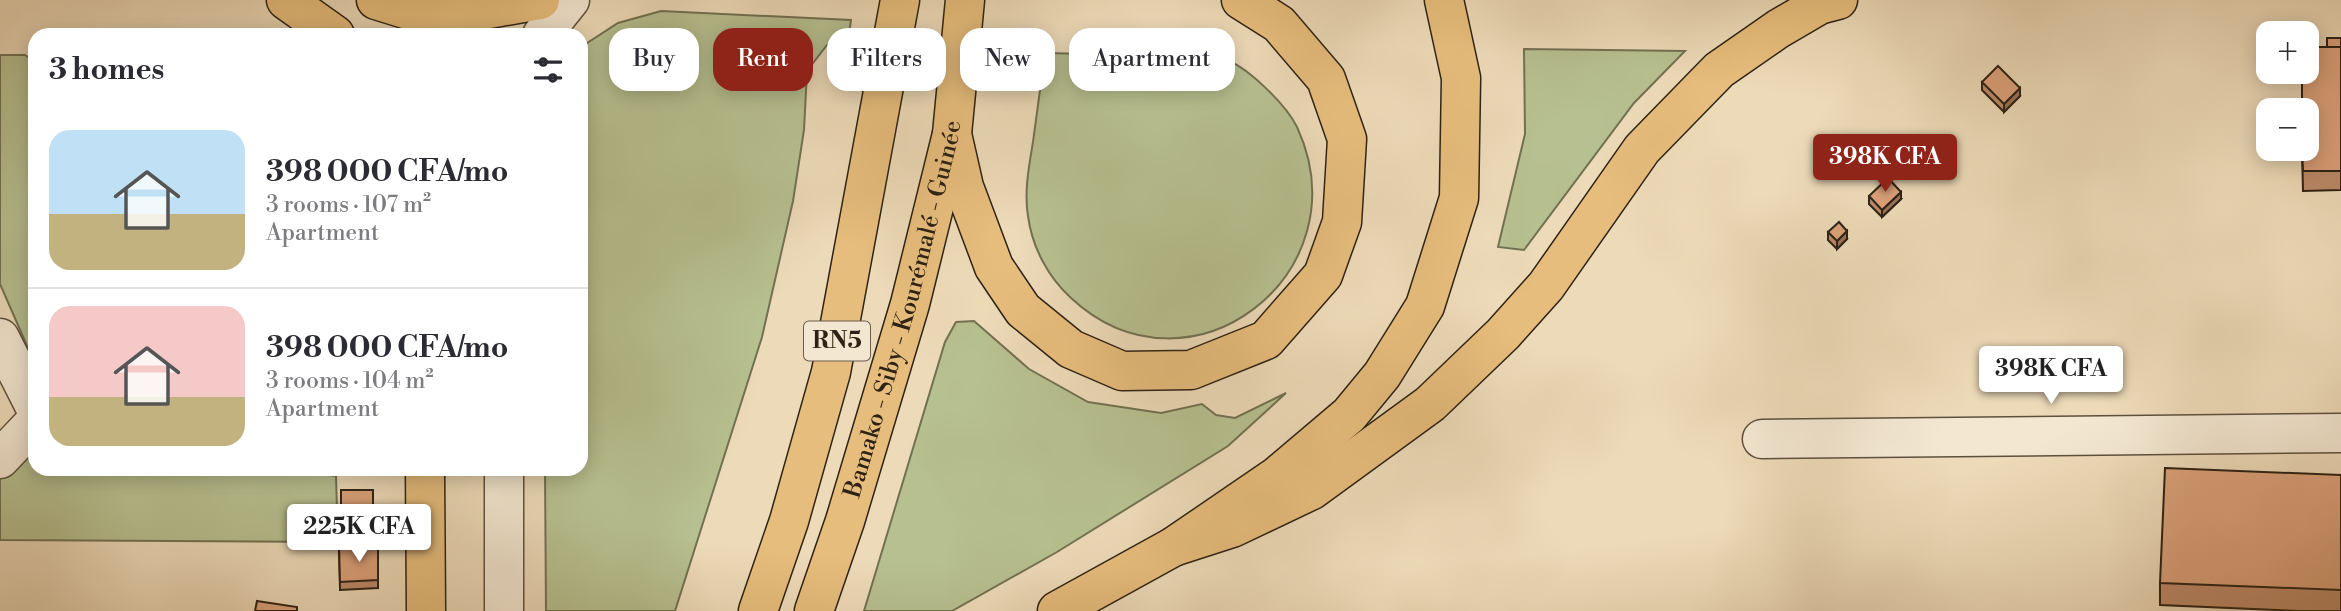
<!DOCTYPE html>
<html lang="en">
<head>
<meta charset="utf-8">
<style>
  :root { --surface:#fff; --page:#f7f7f7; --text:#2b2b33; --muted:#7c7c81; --line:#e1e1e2; --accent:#8f2418 }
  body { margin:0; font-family:"Libre Bodoni",serif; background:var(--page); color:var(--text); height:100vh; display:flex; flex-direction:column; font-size:26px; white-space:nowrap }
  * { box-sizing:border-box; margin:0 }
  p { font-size:23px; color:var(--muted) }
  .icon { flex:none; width:38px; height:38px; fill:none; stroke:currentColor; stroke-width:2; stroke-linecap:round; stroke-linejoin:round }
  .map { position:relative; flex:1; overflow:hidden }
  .panel { position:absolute; left:28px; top:28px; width:560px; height:448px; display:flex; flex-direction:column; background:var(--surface); border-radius:21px; box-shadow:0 4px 18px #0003 }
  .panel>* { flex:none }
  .guide { position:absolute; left:609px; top:28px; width:665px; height:63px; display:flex; gap:14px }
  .tools { position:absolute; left:2256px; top:21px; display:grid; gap:14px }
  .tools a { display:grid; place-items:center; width:63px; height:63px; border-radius:14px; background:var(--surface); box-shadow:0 4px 18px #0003; font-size:35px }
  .price { position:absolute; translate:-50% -60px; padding:0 16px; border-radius:7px; background:#fff; color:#222; font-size:23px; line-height:46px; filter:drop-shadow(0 2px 4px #0008) }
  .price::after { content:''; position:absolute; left:50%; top:42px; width:21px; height:16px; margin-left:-10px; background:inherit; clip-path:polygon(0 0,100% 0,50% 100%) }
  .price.on { background:var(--accent); color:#fff }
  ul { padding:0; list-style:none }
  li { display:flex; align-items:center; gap:21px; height:175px; padding:0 21px }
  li+li { border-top:2px solid var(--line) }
  li span { display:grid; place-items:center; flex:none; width:196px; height:140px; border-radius:21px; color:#555 }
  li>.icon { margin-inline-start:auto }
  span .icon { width:84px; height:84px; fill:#fffc; stroke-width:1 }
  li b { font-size:30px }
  h2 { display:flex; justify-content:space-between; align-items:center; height:84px; padding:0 21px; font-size:30px }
  .tag { padding:0 24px; border-radius:21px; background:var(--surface); box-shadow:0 4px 18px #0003; font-size:24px; line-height:63px }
  .tag.on { background:var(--accent); color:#fff }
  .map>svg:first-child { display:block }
  .green { fill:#b7c090; stroke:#727152; stroke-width:2 }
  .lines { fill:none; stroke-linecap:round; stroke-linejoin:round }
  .minor-casing { stroke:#5d503e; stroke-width:41 }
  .major-casing { stroke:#2d2215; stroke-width:41 }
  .highway-casing { stroke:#2d2215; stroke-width:41 }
  .minor { stroke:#f3e7d1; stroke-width:38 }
  .major { stroke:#e6bd7c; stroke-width:38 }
  .highway { stroke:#e6bd7c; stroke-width:38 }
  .wall { fill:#bc8a69; stroke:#2d2215; stroke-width:2 }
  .shaded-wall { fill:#997155; stroke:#2d2215; stroke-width:2 }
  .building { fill:#dba17a; stroke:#2d2215; stroke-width:2 }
  .labels { text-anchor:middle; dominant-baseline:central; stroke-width:6; stroke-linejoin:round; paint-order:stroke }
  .shield { fill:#f3e7d1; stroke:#685d4d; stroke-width:2 }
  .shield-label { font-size:23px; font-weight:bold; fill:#2d2215 }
  .street-label { font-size:24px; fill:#2d2215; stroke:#f3e7d1 }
</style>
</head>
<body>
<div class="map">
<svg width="2341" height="611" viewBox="0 0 2341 611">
  <rect width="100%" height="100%" fill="#eddab8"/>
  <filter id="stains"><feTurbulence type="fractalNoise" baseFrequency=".00286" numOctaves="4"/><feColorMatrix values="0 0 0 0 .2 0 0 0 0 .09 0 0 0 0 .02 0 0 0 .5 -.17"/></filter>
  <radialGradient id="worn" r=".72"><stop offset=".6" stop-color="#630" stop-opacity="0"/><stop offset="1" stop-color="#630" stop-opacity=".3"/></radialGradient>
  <!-- green -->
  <g class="green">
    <polygon points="661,11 851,20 849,34 827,45 807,71 804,130 793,201 762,337 675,611 546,611 545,469 581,469 581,47 618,23"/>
    <polygon points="1524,49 1685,51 1634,103 1524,250 1498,247 1525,134"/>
    <path d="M1045,53C1086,54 1126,55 1167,56C1184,57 1203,55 1220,58C1245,63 1286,105 1297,127C1365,274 1189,408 1071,298C1048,277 1032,247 1028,216C1024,191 1029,166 1033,142C1037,112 1041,82 1045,53Z"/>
    <polygon points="0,55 25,55 35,62 35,364 0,284"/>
    <polygon points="974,321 1029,369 1088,402 1161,413 1202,404 1216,415 1235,418 1286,393 1228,446 1057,552 952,611 864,611 945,342 956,322"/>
    <polygon points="35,438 35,469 287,469 336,476 338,542 0,540 0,476"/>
  </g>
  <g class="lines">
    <defs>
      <g id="minor">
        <polyline points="542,35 570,0"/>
        <polyline points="0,338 35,407"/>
        <polyline points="1762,439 2341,433"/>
        <polyline points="0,459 35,422"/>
        <polyline points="504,469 504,611"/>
      </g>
      <polyline id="major" points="376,0 418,13 472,12 540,0"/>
      <g id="highway">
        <polyline points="286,0 335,35"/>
        <polyline points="952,134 964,187 994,267 1023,310 1071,349 1122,371 1191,370 1266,340 1323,275 1342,222 1347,139 1326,79 1279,24 1241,0"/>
        <polyline points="425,469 426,611"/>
        <polyline points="1173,547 1232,528 1312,490 1430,404 1503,334 1546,286 1642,149 1719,70 1778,29 1819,5 1838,0"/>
        <polyline points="758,611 789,521 831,372 900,0"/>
        <path id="s1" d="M814,611L845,521L910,304L952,134L965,0"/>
        <polyline points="1057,611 1173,547 1277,476 1349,415 1382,375 1425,306 1459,198 1461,78 1444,0"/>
      </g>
    </defs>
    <!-- minor casing -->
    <use href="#minor" class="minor-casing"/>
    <!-- major casing -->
    <use href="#major" class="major-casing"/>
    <!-- highway casing -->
    <use href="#highway" class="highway-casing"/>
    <!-- minor -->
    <use href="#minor" class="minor"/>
    <!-- major -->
    <use href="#major" class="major"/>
    <!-- highway -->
    <use href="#highway" class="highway"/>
  </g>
  <!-- wall -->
  <g class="wall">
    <polygon points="2341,38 2341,190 2303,191 2302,149 2327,47"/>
    <polygon points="1982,82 2020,96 2004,112 1982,90"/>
    <polygon points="1869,196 1901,199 1882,217 1869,204"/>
    <polygon points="1828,232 1847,239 1837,249 1828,240"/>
    <polygon points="2341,475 2341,611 2299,611 2160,605 2160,583"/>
    <polygon points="341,490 373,490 373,531 341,532"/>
    <polygon points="378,546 378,588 340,590 339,547"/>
  </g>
  <!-- shaded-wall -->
  <g class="shaded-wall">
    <polygon points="2020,88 2020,96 2004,112 2004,104"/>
    <polygon points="1901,192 1901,199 1882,217 1882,210"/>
    <polygon points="1847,231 1847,239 1837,249 1837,241"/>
  </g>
  <!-- building -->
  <g class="building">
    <rect x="2327" y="38" width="14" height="9"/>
    <polygon points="2306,47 2341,47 2341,171 2303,171 2302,149 2306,149 2306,110 2302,110 2302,72 2306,72"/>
    <polygon points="1998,66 2020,88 2004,104 1982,82"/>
    <polygon points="1888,178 1901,192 1882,210 1869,196"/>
    <polygon points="1839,222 1847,231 1837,241 1828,232"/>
    <polygon points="2165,468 2341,475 2341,590 2160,583"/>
    <rect x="341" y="490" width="32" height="34"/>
    <polygon points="378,546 378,580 340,582 339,547"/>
    <polygon points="257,601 297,607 297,611 255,611"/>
  </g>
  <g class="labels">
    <!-- shield labels -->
    <rect class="shield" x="804" y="321.5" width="66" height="39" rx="5"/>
    <g class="shield-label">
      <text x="837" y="341">RN5</text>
    </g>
    <!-- street labels -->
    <g class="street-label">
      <text stroke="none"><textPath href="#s1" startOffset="315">Bamako - Siby - Kourémalé - Guinée</textPath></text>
    </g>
  </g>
  <rect width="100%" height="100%" filter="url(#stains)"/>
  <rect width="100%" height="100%" fill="url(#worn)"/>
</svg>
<div class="tools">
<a>+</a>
<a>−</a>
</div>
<b class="price on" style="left:1885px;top:194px">398K CFA</b>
<b class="price" style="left:2051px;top:406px">398K CFA</b>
<b class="price" style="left:359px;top:564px">225K CFA</b>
<div class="guide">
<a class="tag">Buy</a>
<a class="tag on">Rent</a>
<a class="tag">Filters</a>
<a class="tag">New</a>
<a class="tag">Apartment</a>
</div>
<section class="panel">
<h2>3 homes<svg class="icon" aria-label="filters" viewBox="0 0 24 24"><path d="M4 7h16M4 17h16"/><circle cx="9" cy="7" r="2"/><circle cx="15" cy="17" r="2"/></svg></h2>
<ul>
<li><span style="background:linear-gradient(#bfe0f5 60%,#c2b280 0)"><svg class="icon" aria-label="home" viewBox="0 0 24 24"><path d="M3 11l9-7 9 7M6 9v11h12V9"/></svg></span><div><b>398 000 CFA/mo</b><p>3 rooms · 107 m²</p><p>Apartment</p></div></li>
<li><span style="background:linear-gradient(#f6c9c9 65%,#c2b280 0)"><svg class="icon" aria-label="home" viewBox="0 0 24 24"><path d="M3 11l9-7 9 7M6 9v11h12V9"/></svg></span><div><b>398 000 CFA/mo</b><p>3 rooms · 104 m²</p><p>Apartment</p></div></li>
</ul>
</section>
</div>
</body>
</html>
